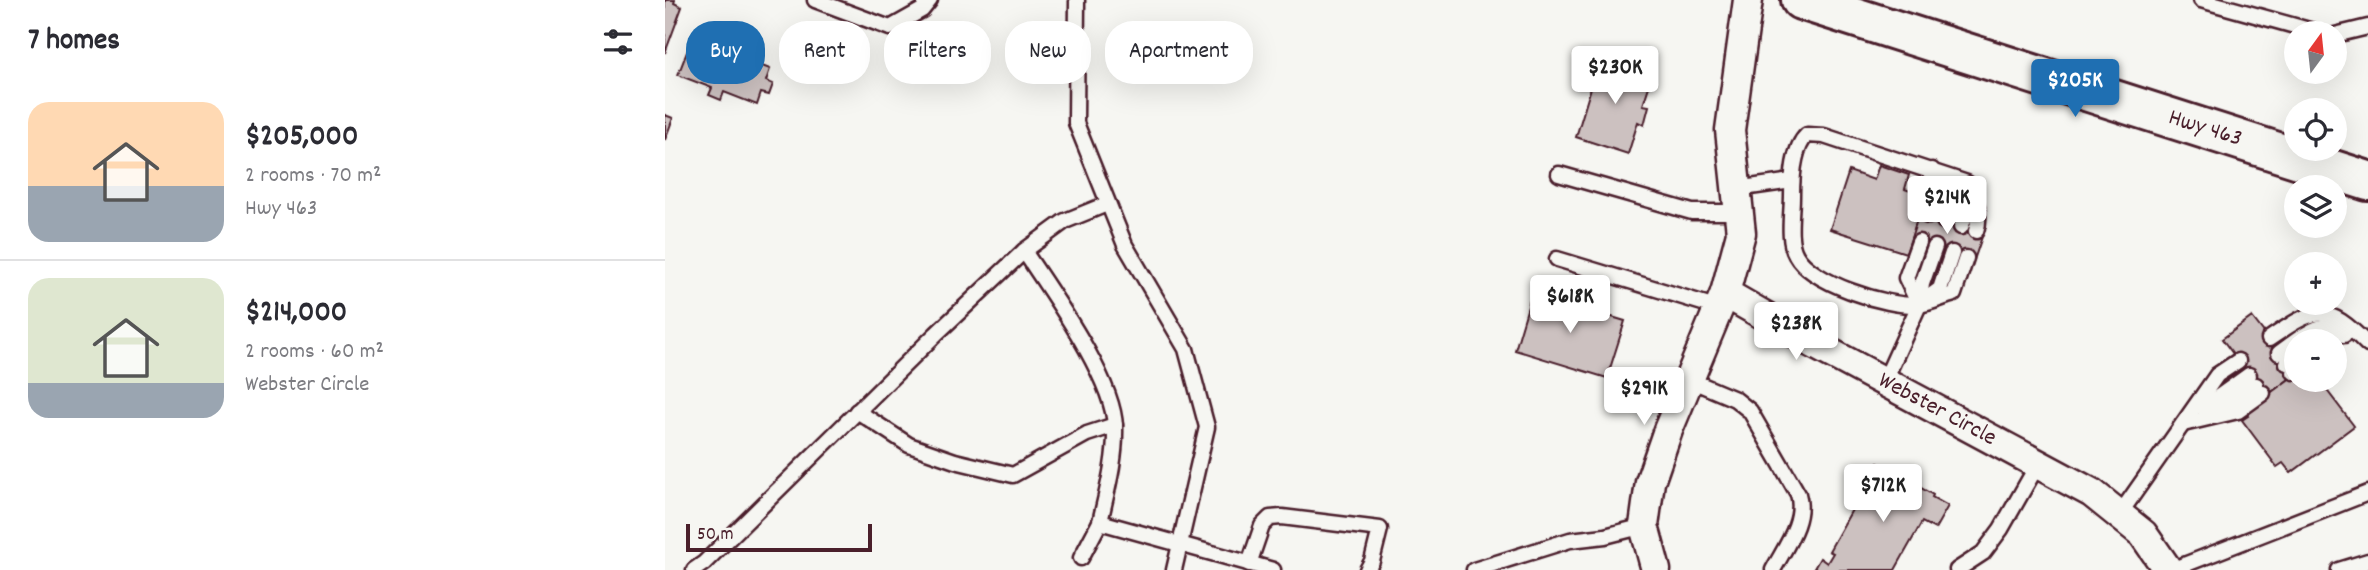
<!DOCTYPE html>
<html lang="en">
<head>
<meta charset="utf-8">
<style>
  :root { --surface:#fff; --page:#f7f7f7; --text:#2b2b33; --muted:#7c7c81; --line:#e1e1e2; --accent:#1f6fb2 }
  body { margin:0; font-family:Dekko,sans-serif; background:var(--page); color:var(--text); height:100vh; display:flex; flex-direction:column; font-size:26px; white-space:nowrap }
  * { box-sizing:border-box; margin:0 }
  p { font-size:23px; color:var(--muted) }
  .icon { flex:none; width:38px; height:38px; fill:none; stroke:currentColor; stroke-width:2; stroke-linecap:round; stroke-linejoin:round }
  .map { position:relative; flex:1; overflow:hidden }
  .details { display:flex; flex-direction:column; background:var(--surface); width:665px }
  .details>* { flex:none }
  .guide { position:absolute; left:21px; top:21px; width:665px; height:63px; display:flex; gap:14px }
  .needle { width:46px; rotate:15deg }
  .fabs { position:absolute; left:1619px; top:21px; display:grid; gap:14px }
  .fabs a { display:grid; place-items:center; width:63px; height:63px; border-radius:50%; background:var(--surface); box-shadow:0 7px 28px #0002; font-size:35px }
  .scale { position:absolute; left:21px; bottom:18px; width:186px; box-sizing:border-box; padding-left:7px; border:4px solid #4a1f2b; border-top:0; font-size:19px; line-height:24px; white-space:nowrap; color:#4a1f2b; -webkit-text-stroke:5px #f6f6f2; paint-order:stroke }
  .price { position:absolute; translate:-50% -60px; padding:0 16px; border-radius:7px; background:#fff; color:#222; font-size:23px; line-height:46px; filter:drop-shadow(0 2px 4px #0008) }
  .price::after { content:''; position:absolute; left:50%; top:42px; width:21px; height:16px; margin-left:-10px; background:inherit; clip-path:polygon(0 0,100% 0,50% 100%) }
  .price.current { background:var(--accent); color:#fff }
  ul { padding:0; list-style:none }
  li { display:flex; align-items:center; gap:21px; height:175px; padding:0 28px }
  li+li { border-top:2px solid var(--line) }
  li span { display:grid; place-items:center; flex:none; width:196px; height:140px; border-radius:21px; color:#555 }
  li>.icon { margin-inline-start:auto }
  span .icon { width:84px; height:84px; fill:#fffc; stroke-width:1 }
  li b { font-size:30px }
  h2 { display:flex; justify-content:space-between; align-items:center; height:84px; padding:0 28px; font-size:30px }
  .chip { padding:0 24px; border-radius:28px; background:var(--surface); box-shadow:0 7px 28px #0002; font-size:24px; line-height:63px }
  .chip.current { background:var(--accent); color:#fff }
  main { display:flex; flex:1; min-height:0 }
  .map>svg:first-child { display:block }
  .building { fill:#ccc1c0; stroke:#4a1f2b; stroke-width:2 }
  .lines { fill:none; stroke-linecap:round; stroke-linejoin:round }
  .lane-casing { stroke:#4a1f2b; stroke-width:19 }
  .street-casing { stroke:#4a1f2b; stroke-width:33 }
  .secondary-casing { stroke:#4a1f2b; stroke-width:44 }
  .lane { stroke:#f6f6f2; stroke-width:14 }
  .street { stroke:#f6f6f2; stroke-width:28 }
  .secondary { stroke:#f6f6f2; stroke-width:38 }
  .labels { text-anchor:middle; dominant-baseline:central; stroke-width:6; stroke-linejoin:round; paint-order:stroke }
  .street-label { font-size:24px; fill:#4a1f2b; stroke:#f6f6f2 }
</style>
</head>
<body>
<main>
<section class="details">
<h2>7 homes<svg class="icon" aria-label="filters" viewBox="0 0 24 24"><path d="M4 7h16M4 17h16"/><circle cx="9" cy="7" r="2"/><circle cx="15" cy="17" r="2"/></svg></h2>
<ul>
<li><span style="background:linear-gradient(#ffd9b3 60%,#9aa5b1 0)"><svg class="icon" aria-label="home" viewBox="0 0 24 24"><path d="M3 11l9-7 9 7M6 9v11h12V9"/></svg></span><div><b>$205,000</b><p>2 rooms · 70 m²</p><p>Hwy 463</p></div></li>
<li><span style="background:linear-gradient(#dfe7d0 75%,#9aa5b1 0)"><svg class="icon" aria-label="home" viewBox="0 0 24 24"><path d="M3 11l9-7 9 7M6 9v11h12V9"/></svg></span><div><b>$214,000</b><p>2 rooms · 60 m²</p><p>Webster Circle</p></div></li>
</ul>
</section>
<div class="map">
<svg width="1703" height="570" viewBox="0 0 1703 570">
  <rect width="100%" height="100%" fill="#f6f6f2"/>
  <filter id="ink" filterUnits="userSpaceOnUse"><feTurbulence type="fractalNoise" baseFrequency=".0143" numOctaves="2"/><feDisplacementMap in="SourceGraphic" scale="14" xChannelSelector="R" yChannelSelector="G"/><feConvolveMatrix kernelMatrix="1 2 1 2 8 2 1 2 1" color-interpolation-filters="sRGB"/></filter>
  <g filter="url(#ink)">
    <!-- building -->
    <g class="building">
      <polygon points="0,0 10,0 9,3 17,7 0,53"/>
      <polygon points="27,39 105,69 101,81 108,84 104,95 96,93 92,105 59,92 56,100 44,95 47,88 13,75"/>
      <polygon points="935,58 988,74 978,105 984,106 979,125 973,122 963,154 911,137"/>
      <polygon points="0,115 8,118 0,140"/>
      <polygon points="1214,165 1244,175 1240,189 1260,196 1241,253 1165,229 1184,171 1209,180"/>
      <polygon points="1254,213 1318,234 1309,260 1246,239"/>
      <polygon points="867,293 960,321 942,378 850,350"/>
      <polygon points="1587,317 1631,374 1600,397 1557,339"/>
      <polygon points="1631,374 1631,380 1654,380 1689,426 1626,473 1618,463 1612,467 1577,420 1583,416 1580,412"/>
      <polygon points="1213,463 1268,495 1267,497 1283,506 1270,529 1257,522 1230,570 1148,570 1155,558 1162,563 1168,553 1164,551"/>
    </g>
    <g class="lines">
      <defs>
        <g id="lane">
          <polyline points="150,0 225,28 257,10 265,0"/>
          <polyline points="412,0 411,123 460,245 521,349 542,427 509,570"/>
          <polyline points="1536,0 1655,33"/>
          <polyline points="1670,35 1703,27"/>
          <polyline points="894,174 1027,212 1074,212"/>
          <polyline points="1273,176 1283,186 1283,212 1279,221"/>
          <polyline points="1283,180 1295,187 1300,217 1296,227"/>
          <polyline points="1071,189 1127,181"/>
          <polyline points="1263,216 1270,184 1267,170"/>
          <path d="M359,251C386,292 449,379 450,427C451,459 442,491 435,522"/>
          <path d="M1301,258L1289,294C1278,297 1264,304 1253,305C1222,307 1146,283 1131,255C1122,240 1127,213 1127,196C1127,177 1128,148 1142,135L1159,136L1302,183C1310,198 1317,215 1311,231"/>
          <polyline points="892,259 1054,308"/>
          <polyline points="1260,300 1275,289 1287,253"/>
          <polyline points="1254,305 1241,278 1254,242"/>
          <path d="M1604,339C1651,307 1660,302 1703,345"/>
          <polyline points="1654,341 1665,334 1679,335"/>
          <path d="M1614,353C1636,338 1656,316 1684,331"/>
          <polyline points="1622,363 1631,357"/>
          <polyline points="1629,372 1631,370"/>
          <path d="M1025,380L1070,399L1085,411L1133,494C1141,520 1120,547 1108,570"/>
          <polyline points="1219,382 1254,305 1257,284 1270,247"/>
          <polyline points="1538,408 1584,375"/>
          <polyline points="1548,410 1568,401 1591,385"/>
          <polyline points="192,411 244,445 290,461 348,475 422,434 450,425"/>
          <polyline points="1518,424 1573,411 1598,393"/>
          <polyline points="1454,515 1552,375 1573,361"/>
          <polyline points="416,558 435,522 608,570"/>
          <polyline points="584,564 597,526 605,518 617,517 715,529 707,561 702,570"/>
          <polyline points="29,570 39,563 271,334 359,251 400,221 442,204"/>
          <polyline points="809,570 905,540 940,536 979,526"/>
          <polyline points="1292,570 1318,553 1336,529 1373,464"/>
          <polyline points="1506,570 1703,493"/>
          <polyline points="1674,570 1703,561"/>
        </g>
        <g id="street">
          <path id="s1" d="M1083,0L1065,130L1076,233L1060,293L1147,343L1427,493L1478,534L1503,570"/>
          <polyline points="991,570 979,526 985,482 1003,430 1060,293"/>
        </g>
        <g id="secondary">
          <path id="s2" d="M1136,0L1703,181"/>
        </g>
      </defs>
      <!-- lane casing -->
      <use href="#lane" class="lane-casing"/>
      <!-- street casing -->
      <use href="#street" class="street-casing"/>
      <!-- secondary casing -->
      <use href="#secondary" class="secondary-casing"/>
      <!-- lane -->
      <use href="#lane" class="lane"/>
      <!-- street -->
      <use href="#street" class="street"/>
      <!-- secondary -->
      <use href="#secondary" class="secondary"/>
    </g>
  </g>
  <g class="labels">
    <!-- street labels -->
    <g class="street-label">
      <text stroke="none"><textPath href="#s2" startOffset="424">Hwy 463</textPath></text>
      <text stroke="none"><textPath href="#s1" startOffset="539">Webster Circle</textPath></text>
    </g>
  </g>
</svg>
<div class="fabs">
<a><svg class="needle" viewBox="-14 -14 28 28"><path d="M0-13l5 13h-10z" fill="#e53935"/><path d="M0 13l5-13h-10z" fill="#7c7c81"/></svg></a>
<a><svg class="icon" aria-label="locate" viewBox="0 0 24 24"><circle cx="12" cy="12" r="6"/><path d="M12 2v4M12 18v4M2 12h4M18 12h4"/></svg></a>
<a><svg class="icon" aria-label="layers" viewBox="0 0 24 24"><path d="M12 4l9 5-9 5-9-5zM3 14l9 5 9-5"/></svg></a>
<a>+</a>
<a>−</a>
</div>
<div class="scale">50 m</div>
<b class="price" style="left:950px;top:106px">$230K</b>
<b class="price current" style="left:1410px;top:119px">$205K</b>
<b class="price" style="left:1282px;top:236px">$214K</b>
<b class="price" style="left:905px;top:335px">$618K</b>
<b class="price" style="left:1131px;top:362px">$238K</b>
<b class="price" style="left:979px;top:427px">$291K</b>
<b class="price" style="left:1218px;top:524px">$712K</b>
<div class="guide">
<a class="chip current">Buy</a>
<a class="chip">Rent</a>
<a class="chip">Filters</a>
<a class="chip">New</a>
<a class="chip">Apartment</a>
</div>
</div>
</main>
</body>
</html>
